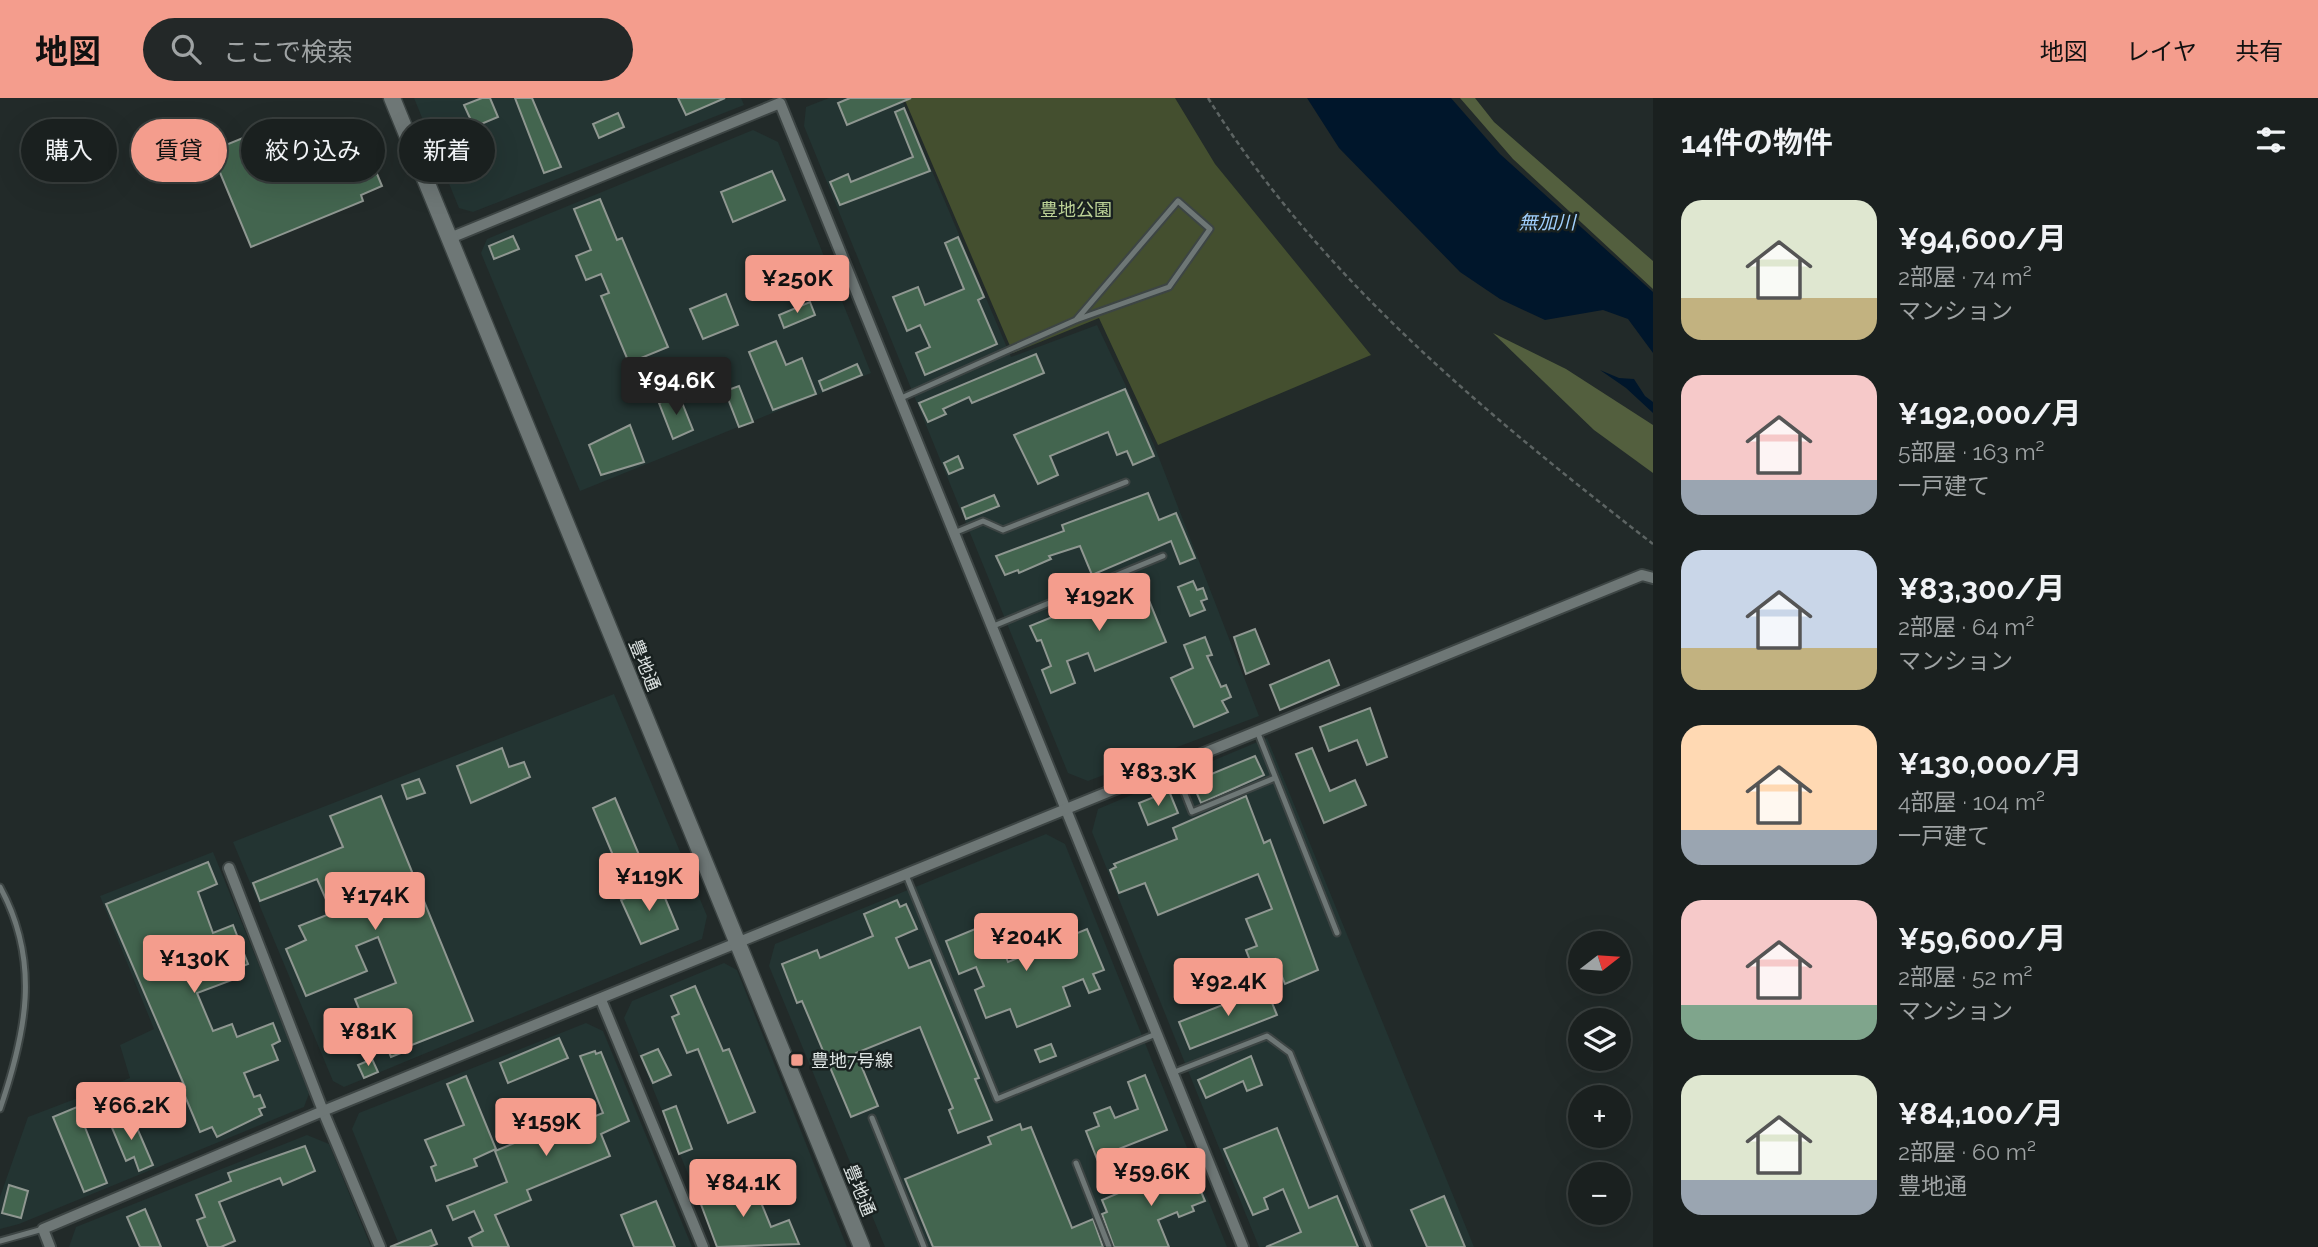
<!DOCTYPE html>
<html lang="ja">
<head>
<meta charset="utf-8">
<style>
  :root { --surface:#1a201f; --page:#232828; --text:#f1f3f6; --muted:#9fa3a4; --line:#383e3d; --accent:#f49d8d }
  body { margin:0; font-family:Raleway,"Noto Sans JP",sans-serif; background:var(--page); color:var(--text); height:100vh; display:flex; flex-direction:column; font-size:26px; white-space:nowrap }
  * { box-sizing:border-box; margin:0 }
  p { font-size:23px; color:var(--muted) }
  .icon { flex:none; width:38px; height:38px; fill:none; stroke:currentColor; stroke-width:2; stroke-linecap:round; stroke-linejoin:round }
  .map { position:relative; flex:1; overflow:hidden }
  .drawer { display:flex; flex-direction:column; background:var(--surface); width:665px }
  .drawer>* { flex:none }
  .hud { position:absolute; left:21px; top:21px; width:665px; height:63px; display:flex; gap:14px }
  .needle { width:46px; rotate:73deg }
  .tools { position:absolute; left:1568px; top:833px; display:grid; gap:14px }
  .tools a { display:grid; place-items:center; width:63px; height:63px; border-radius:50%; background:var(--surface); box-shadow:0 7px 28px #0002,0 0 0 2px var(--line); font-size:35px }
  .price { position:absolute; translate:-50% -60px; padding:0 16px; border-radius:7px; background:var(--accent); color:#111; font-size:23px; line-height:46px; filter:drop-shadow(0 2px 4px #0008) }
  .price::after { content:''; position:absolute; left:50%; top:42px; width:21px; height:16px; margin-left:-10px; background:inherit; clip-path:polygon(0 0,100% 0,50% 100%) }
  .price.selected { background:#222; color:#fff }
  ul { padding:0; list-style:none }
  li { display:flex; align-items:center; gap:21px; height:175px; padding:0 28px }
  li span { display:grid; place-items:center; flex:none; width:196px; height:140px; border-radius:21px; color:#555 }
  li>.icon { margin-inline-start:auto }
  span .icon { width:84px; height:84px; fill:#fffc; stroke-width:1 }
  li b { font-size:30px }
  h2 { display:flex; justify-content:space-between; align-items:center; height:84px; padding:0 28px; font-size:30px }
  .tag { padding:0 24px; border-radius:32px; background:var(--surface); box-shadow:0 7px 28px #0002,0 0 0 2px var(--line); font-size:24px; line-height:63px }
  .tag.selected { background:var(--accent); color:#111 }
  header { display:flex; align-items:center; gap:42px; box-sizing:border-box; height:98px; padding:0 35px; background:var(--accent); color:#111 }
  header strong { font-size:33px }
  nav { display:flex; gap:38px; margin-inline-start:auto; font-size:24px }
  .search { width:490px; height:63px; background:var(--page); display:flex; align-items:center; gap:18px; box-sizing:border-box; padding:0 24px; border-radius:38px; color:var(--muted); font-size:26px }
  main { display:flex; flex:1; min-height:0 }
  .map>svg:first-child { display:block }
  .built { fill:#233432 }
  .green { fill:#444f2f }
  .forest { fill:#535f3e }
  .water { fill:#00162b }
  .building { fill:#43654f; stroke:#8f9791; stroke-width:2 }
  .lines { fill:none; stroke-linecap:round; stroke-linejoin:round }
  .lane-casing { stroke:#3d4544; stroke-width:9 }
  .street-casing { stroke:#3d4544; stroke-width:14 }
  .secondary-casing { stroke:#3d4544; stroke-width:19 }
  .path { stroke:#5d6463; stroke-width:2.5; stroke-dasharray:5 3.5; stroke-linecap:butt }
  .lane { stroke:#6e7776; stroke-width:5 }
  .street { stroke:#6e7776; stroke-width:10 }
  .secondary { stroke:#6e7776; stroke-width:16 }
  .poi-dot { fill:#f49d8d; stroke:#192120; stroke-width:2.5 }
  .labels { text-anchor:middle; dominant-baseline:central; stroke-width:5; stroke-linejoin:round; paint-order:stroke }
  .park-label { font-size:18px; fill:#bdd397; stroke:#192120 }
  .street-label { font-size:18px; fill:#dde3e2; stroke:#192120 }
  .poi-label { font-size:18px; fill:#dde3e2; stroke:#192120; text-anchor:start }
  .water-label { font-size:19px; font-style:italic; fill:#a1d0fe; stroke:#192120 }
</style>
</head>
<body>
<header>
<strong>地図</strong>
<div class="search"><svg class="icon" aria-label="search" viewBox="0 0 24 24"><circle cx="10" cy="10" r="6"/><path d="M15 15l6 6"/></svg>ここで検索</div>
<nav><a>地図</a><a>レイヤ</a><a>共有</a></nav>
</header>
<main>
<div class="map">
<svg width="1653" height="1149" viewBox="0 0 1653 1149">
  <rect width="100%" height="100%" fill="#222a29"/>
  <!-- built -->
  <g class="built">
    <polygon points="414,0 741,0 744,7 473,114 459,110"/>
    <polygon points="829,0 901,0 1011,259 1097,227 1154,347 1259,618 1088,683 1068,675 804,28 806,9"/>
    <polygon points="753,32 778,44 871,275 580,393 481,155 487,141"/>
    <polygon points="614,596 707,818 702,841 344,989 333,983 233,744"/>
    <polygon points="1267,640 1474,1149 1259,1149 1092,734 1098,711"/>
    <polygon points="1046,736 1065,746 1227,1149 885,1149 769,868 775,846"/>
    <polygon points="213,754 310,993 304,1009 19,1126 0,1131 0,1099 28,1019 130,980 120,947 154,931 100,798"/>
    <polygon points="724,865 737,872 847,1149 718,1149 624,920 632,903"/>
    <polygon points="586,925 603,933 692,1149 400,1149 352,1031 359,1015"/>
    <polygon points="307,1037 329,1046 371,1149 69,1149 76,1129"/>
  </g>
  <!-- green -->
  <polygon class="green" points="904,0 1175,0 1215,66 1371,257 1158,347 1099,220 1013,255"/>
  <!-- forest -->
  <g class="forest">
    <polygon points="1460,0 1475,0 1494,24 1653,163 1653,191 1513,61"/>
    <polygon points="1493,235 1566,271 1653,327 1653,375 1594,332"/>
  </g>
  <!-- water -->
  <g class="water">
    <polygon points="1307,0 1451,0 1500,56 1653,194 1653,255 1628,221 1603,212 1545,222 1500,201 1460,174 1339,50"/>
    <polygon points="1600,272 1619,280 1634,281 1645,298 1653,304 1653,315 1626,290"/>
  </g>
  <!-- building -->
  <g class="building">
    <polygon points="482,0 490,0 498,19 474,29 464,7"/>
    <polygon points="515,0 532,0 561,69 544,75"/>
    <polygon points="678,0 725,0 686,17"/>
    <polygon points="850,0 911,0 847,27 838,5"/>
    <polygon points="904,10 930,73 840,107 830,84 848,76 851,84 913,59 895,14"/>
    <polygon points="618,15 624,29 599,40 593,26"/>
    <polygon points="255,35 259,46 264,43 276,72 340,46 344,55 365,47 382,88 361,97 363,103 251,149 211,53"/>
    <polygon points="772,73 785,102 733,124 721,94"/>
    <polygon points="600,101 617,142 622,140 668,249 629,265 601,198 609,195 601,176 586,182 576,158 591,152 574,111"/>
    <polygon points="513,138 519,151 494,161 489,148"/>
    <polygon points="958,139 984,199 978,202 997,246 925,277 916,255 930,249 920,227 907,233 893,199 918,189 925,207 964,191 945,145"/>
    <polygon points="813,170 824,195 811,201 800,175"/>
    <polygon points="726,196 738,227 703,241 690,211"/>
    <polygon points="810,204 815,217 784,230 779,217"/>
    <polygon points="776,243 786,267 802,260 816,296 773,312 749,254"/>
    <polygon points="1036,256 1044,275 972,305 969,299 943,311 946,316 928,324 919,305"/>
    <polygon points="857,266 862,277 823,293 819,283"/>
    <polygon points="739,288 753,324 739,329 725,293"/>
    <polygon points="1125,291 1154,358 1133,367 1127,353 1117,357 1108,334 1050,358 1058,377 1038,386 1014,337"/>
    <polygon points="679,297 693,332 673,341 659,305"/>
    <polygon points="630,327 644,364 601,377 589,347"/>
    <polygon points="958,358 963,370 949,376 944,365"/>
    <polygon points="1148,395 1159,422 1176,415 1195,460 1180,466 1171,443 1092,477 1080,448 1049,458 1051,461 1019,475 1018,472 1005,477 996,458 1064,433 1062,427"/>
    <polygon points="994,397 999,408 966,421 962,410"/>
    <polygon points="1141,483 1166,544 1095,573 1088,555 1067,563 1075,585 1051,595 1042,572 1051,568 1041,542 1037,543 1030,528"/>
    <polygon points="1193,483 1197,492 1203,490 1207,501 1201,503 1205,512 1190,518 1178,489"/>
    <polygon points="1255,531 1269,566 1246,576 1234,539"/>
    <polygon points="1205,539 1212,557 1207,558 1221,589 1226,587 1231,599 1222,603 1228,614 1194,629 1171,580 1193,570 1184,547"/>
    <polygon points="1329,562 1339,587 1280,612 1270,587"/>
    <polygon points="1370,610 1387,659 1367,667 1357,642 1329,653 1320,629"/>
    <polygon points="502,650 509,669 524,664 530,679 471,705 457,668"/>
    <polygon points="1312,650 1330,693 1355,682 1366,707 1324,725 1296,656"/>
    <polygon points="1255,658 1264,677 1201,705 1192,684"/>
    <polygon points="419,681 425,695 407,701 402,687"/>
    <polygon points="1169,693 1178,715 1148,727 1139,705"/>
    <polygon points="381,698 473,923 404,950 406,953 391,959 381,935 349,947 345,936 366,928 355,901 396,885 378,839 356,848 367,873 306,898 286,851 306,842 299,828 332,815 317,781 260,803 253,785 343,749 330,718"/>
    <polygon points="1246,698 1264,745 1270,742 1318,872 1285,886 1275,861 1253,870 1246,852 1257,848 1246,821 1272,811 1258,776 1158,817 1145,785 1119,795 1110,772 1116,769 1114,766 1177,741 1173,730"/>
    <polygon points="615,700 642,764 620,774 593,710"/>
    <polygon points="208,764 217,786 198,794 213,835 233,827 248,866 229,874 232,882 197,895 213,933 232,926 237,939 273,925 280,943 272,947 278,962 244,975 254,999 260,997 265,1009 259,1011 262,1017 217,1039 212,1029 200,1034 182,991 185,989 106,806"/>
    <polygon points="658,783 678,831 641,846 621,802 628,799 626,796"/>
    <polygon points="897,802 900,809 906,806 917,831 896,840 909,870 930,862 979,980 975,981 992,1022 958,1035 949,1012 953,1010 920,929 856,955 878,1008 851,1019 802,903 797,905 782,866 817,852 820,860 873,838 864,816"/>
    <polygon points="992,824 1008,864 1087,831 1104,872 1093,876 1100,891 1089,895 1083,881 1063,889 1070,908 1017,929 1010,911 986,920 975,892 984,888 976,869 959,876 946,843"/>
    <polygon points="695,888 723,953 729,951 755,1014 728,1025 698,951 687,955 672,919 679,916 671,898"/>
    <polygon points="1266,890 1277,917 1190,951 1179,924"/>
    <polygon points="559,940 568,960 508,985 500,965"/>
    <polygon points="1051,946 1056,958 1040,964 1035,952"/>
    <polygon points="658,951 671,977 653,985 641,958"/>
    <polygon points="595,953 596,956 601,954 629,1023 601,1036 610,1058 527,1092 531,1102 495,1117 509,1149 473,1149 469,1140 483,1133 474,1113 453,1122 447,1108 507,1084 495,1053 529,1039 530,1042 563,1029 564,1031 603,1015 580,958"/>
    <polygon points="1251,958 1262,987 1247,993 1243,983 1206,1000 1198,982"/>
    <polygon points="372,961 378,974 364,980 358,967"/>
    <polygon points="1145,977 1167,1032 1116,1052 1121,1063 1101,1071 1086,1033 1099,1028 1094,1015 1110,1009 1115,1020 1138,1011 1128,984"/>
    <polygon points="466,978 496,1051 474,1061 477,1068 436,1083 431,1069 436,1067 425,1042 464,1027 447,986"/>
    <polygon points="676,1008 692,1051 679,1056 663,1013"/>
    <polygon points="77,1009 107,1085 84,1094 53,1019"/>
    <polygon points="131,1016 153,1067 139,1073 134,1059 126,1063 110,1025"/>
    <polygon points="1020,1026 1022,1032 1031,1029 1072,1130 1093,1121 1103,1149 933,1149 905,1081 991,1046 988,1039"/>
    <polygon points="1277,1030 1309,1110 1337,1098 1358,1149 1266,1149 1301,1134 1283,1091 1264,1100 1268,1111 1253,1117 1224,1051"/>
    <polygon points="305,1048 315,1073 283,1087 280,1080 219,1104 235,1143 221,1149 208,1149 197,1122 205,1119 196,1097 231,1083 228,1075"/>
    <polygon points="1189,1065 1205,1103 1192,1108 1194,1113 1179,1119 1177,1114 1158,1122 1169,1149 1114,1149 1102,1116 1107,1114 1102,1102"/>
    <polygon points="751,1080 771,1129 789,1122 799,1146 717,1149 699,1101"/>
    <polygon points="9,1087 28,1093 21,1120 2,1115"/>
    <polygon points="1444,1098 1465,1149 1427,1149 1411,1112"/>
    <polygon points="656,1103 675,1149 634,1149 621,1117"/>
    <polygon points="145,1111 161,1149 140,1149 127,1119"/>
    <polygon points="431,1132 437,1146 429,1149 390,1149"/>
  </g>
  <g class="lines">
    <defs>
      <g id="lane">
        <polyline points="899,301 1076,222 1178,103 1210,131 1169,189 1076,222"/>
        <polyline points="954,435 983,423 1003,432 1126,384"/>
        <polyline points="991,529 1163,458"/>
        <polyline points="1257,633 1337,835"/>
        <polyline points="1173,666 1192,714 1275,680"/>
        <polyline points="906,777 997,1001 1156,936"/>
        <path d="M0,789C41,864 26,935 0,1011"/>
        <polyline points="1172,975 1267,938 1290,955 1369,1149"/>
        <polyline points="872,1020 924,1149"/>
        <polyline points="1076,1065 1109,1149"/>
        <polyline points="0,1143 43,1131"/>
      </g>
      <g id="street">
        <polyline points="450,140 780,5 1243,1149"/>
        <polyline points="229,770 323,1013 380,1149"/>
        <polyline points="601,902 703,1149"/>
        <polyline points="50,1149 43,1131 323,1013 1642,477 1653,480"/>
      </g>
      <polyline id="secondary" points="392,0 862,1149"/>
    </defs>
    <!-- lane casing -->
    <use href="#lane" class="lane-casing"/>
    <!-- street casing -->
    <use href="#street" class="street-casing"/>
    <!-- secondary casing -->
    <use href="#secondary" class="secondary-casing"/>
    <!-- path -->
    <path class="path" d="M1208,0C1322,182 1486,316 1653,446"/>
    <!-- lane -->
    <use href="#lane" class="lane"/>
    <!-- street -->
    <use href="#street" class="street"/>
    <!-- secondary -->
    <use href="#secondary" class="secondary"/>
  </g>
  <!-- markers -->
  <rect class="poi-dot" x="790" y="955" width="14" height="14" rx="3.5"/>
  <g class="labels">
    <!-- park labels -->
    <g class="park-label">
      <text x="1076" y="111">豊地公園</text>
    </g>
    <!-- street labels -->
    <g class="street-label">
      <text transform="translate(645 567) rotate(68)">豊地通</text>
      <text transform="translate(860 1092) rotate(68)">豊地通</text>
    </g>
    <!-- poi labels -->
    <g class="poi-label">
      <text x="811" y="962">豊地7号線</text>
    </g>
    <!-- water labels -->
    <g class="water-label">
      <text x="1547" y="124">無加川</text>
    </g>
  </g>
</svg>
<div class="tools">
<a><svg class="needle" viewBox="-14 -14 28 28"><path d="M0-13l5 13h-10z" fill="#e53935"/><path d="M0 13l5-13h-10z" fill="#9fa3a4"/></svg></a>
<a><svg class="icon" aria-label="layers" viewBox="0 0 24 24"><path d="M12 4l9 5-9 5-9-5zM3 14l9 5 9-5"/></svg></a>
<a>+</a>
<a>−</a>
</div>
<b class="price" style="left:797px;top:217px">¥250K</b>
<b class="price selected" style="left:676px;top:319px">¥94.6K</b>
<b class="price" style="left:1099px;top:535px">¥192K</b>
<b class="price" style="left:1158px;top:710px">¥83.3K</b>
<b class="price" style="left:649px;top:815px">¥119K</b>
<b class="price" style="left:375px;top:834px">¥174K</b>
<b class="price" style="left:1026px;top:875px">¥204K</b>
<b class="price" style="left:194px;top:897px">¥130K</b>
<b class="price" style="left:1228px;top:920px">¥92.4K</b>
<b class="price" style="left:368px;top:970px">¥81K</b>
<b class="price" style="left:131px;top:1044px">¥66.2K</b>
<b class="price" style="left:546px;top:1060px">¥159K</b>
<b class="price" style="left:1151px;top:1110px">¥59.6K</b>
<b class="price" style="left:743px;top:1121px">¥84.1K</b>
<div class="hud">
<a class="tag">購入</a>
<a class="tag selected">賃貸</a>
<a class="tag">絞り込み</a>
<a class="tag">新着</a>
</div>
</div>
<section class="drawer">
<h2>14件の物件<svg class="icon" aria-label="filters" viewBox="0 0 24 24"><path d="M4 7h16M4 17h16"/><circle cx="9" cy="7" r="2"/><circle cx="15" cy="17" r="2"/></svg></h2>
<ul>
<li><span style="background:linear-gradient(#dfe7d0 70%,#c2b280 0)"><svg class="icon" aria-label="home" viewBox="0 0 24 24"><path d="M3 11l9-7 9 7M6 9v11h12V9"/></svg></span><div><b>¥94,600/月</b><p>2部屋 · 74 m²</p><p>マンション</p></div></li>
<li><span style="background:linear-gradient(#f6c9c9 75%,#9aa5b1 0)"><svg class="icon" aria-label="home" viewBox="0 0 24 24"><path d="M3 11l9-7 9 7M6 9v11h12V9"/></svg></span><div><b>¥192,000/月</b><p>5部屋 · 163 m²</p><p>一戸建て</p></div></li>
<li><span style="background:linear-gradient(#c9d6e8 70%,#c2b280 0)"><svg class="icon" aria-label="home" viewBox="0 0 24 24"><path d="M3 11l9-7 9 7M6 9v11h12V9"/></svg></span><div><b>¥83,300/月</b><p>2部屋 · 64 m²</p><p>マンション</p></div></li>
<li><span style="background:linear-gradient(#ffd9b3 75%,#9aa5b1 0)"><svg class="icon" aria-label="home" viewBox="0 0 24 24"><path d="M3 11l9-7 9 7M6 9v11h12V9"/></svg></span><div><b>¥130,000/月</b><p>4部屋 · 104 m²</p><p>一戸建て</p></div></li>
<li><span style="background:linear-gradient(#f6c9c9 75%,#7fa58c 0)"><svg class="icon" aria-label="home" viewBox="0 0 24 24"><path d="M3 11l9-7 9 7M6 9v11h12V9"/></svg></span><div><b>¥59,600/月</b><p>2部屋 · 52 m²</p><p>マンション</p></div></li>
<li><span style="background:linear-gradient(#dfe7d0 75%,#9aa5b1 0)"><svg class="icon" aria-label="home" viewBox="0 0 24 24"><path d="M3 11l9-7 9 7M6 9v11h12V9"/></svg></span><div><b>¥84,100/月</b><p>2部屋 · 60 m²</p><p>豊地通</p></div></li>
</ul>
</section>
</main>
</body>
</html>
